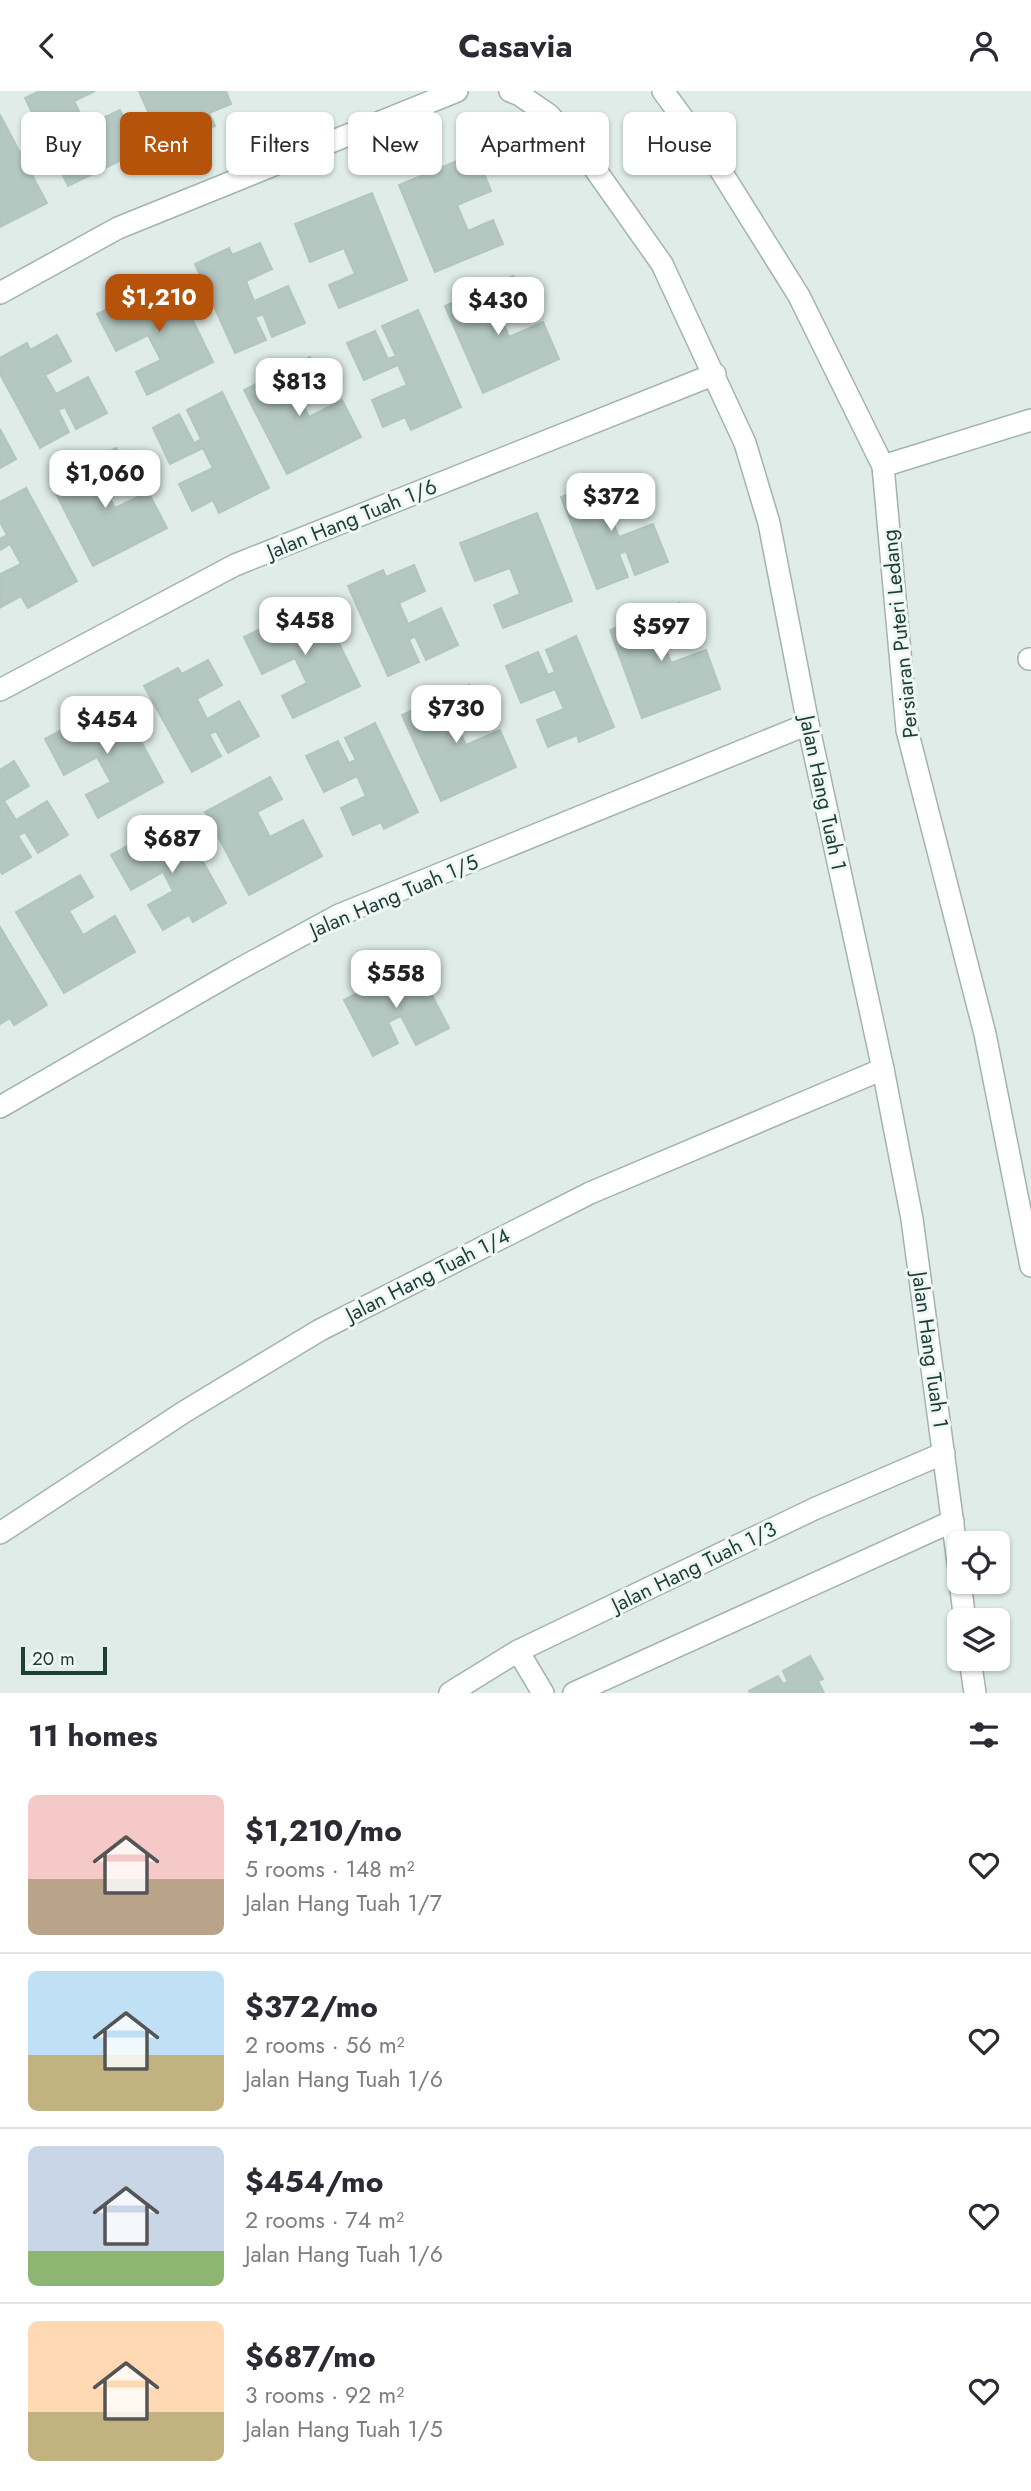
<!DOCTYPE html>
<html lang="en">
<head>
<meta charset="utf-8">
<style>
  :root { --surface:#fff; --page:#f7f7f7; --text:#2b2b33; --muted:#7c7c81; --line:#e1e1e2; --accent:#b45309 }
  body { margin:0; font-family:Jost,sans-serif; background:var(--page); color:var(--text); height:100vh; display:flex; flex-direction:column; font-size:26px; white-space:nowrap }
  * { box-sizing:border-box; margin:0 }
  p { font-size:23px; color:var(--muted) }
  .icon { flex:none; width:38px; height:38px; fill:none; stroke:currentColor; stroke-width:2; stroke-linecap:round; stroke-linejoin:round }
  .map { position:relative; height:1602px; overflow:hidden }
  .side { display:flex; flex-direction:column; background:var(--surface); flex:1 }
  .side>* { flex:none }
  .hud { position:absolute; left:21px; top:21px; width:990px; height:63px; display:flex; gap:14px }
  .tools { position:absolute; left:947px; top:1440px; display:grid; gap:14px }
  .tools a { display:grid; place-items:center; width:63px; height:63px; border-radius:10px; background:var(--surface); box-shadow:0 2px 5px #0004; font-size:35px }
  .scale { position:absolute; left:21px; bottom:18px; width:86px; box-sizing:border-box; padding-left:7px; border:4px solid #1e3e38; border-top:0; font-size:19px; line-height:24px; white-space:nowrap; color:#1e3e38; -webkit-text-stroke:5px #f0f8f5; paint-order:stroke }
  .price { position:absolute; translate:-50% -60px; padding:0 16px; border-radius:14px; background:#fff; color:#222; font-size:23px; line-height:46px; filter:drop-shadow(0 2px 4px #0008) }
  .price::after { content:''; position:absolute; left:50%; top:42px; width:21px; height:16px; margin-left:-10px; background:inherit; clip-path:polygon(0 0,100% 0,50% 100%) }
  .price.current { background:var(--accent); color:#fff }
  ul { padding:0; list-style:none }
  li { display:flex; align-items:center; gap:21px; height:175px; padding:0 28px }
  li+li { border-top:2px solid var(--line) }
  li span { display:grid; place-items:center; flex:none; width:196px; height:140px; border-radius:10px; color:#555 }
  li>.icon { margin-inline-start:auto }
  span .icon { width:84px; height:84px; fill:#fffc; stroke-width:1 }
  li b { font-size:30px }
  h2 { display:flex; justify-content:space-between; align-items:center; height:84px; padding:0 28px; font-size:30px }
  .tag { padding:0 24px; border-radius:10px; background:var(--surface); box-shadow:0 2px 5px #0004; font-size:24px; line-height:63px }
  .tag.current { background:var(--accent); color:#fff }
  header { display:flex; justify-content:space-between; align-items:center; height:91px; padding:0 28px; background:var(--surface); font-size:32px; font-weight:700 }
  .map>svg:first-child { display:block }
  .building { fill:#b4c7c0; stroke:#b1c6bf; stroke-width:2 }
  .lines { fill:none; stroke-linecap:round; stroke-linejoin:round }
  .minor-casing { stroke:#a1b4af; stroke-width:24 }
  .minor { stroke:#fff; stroke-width:21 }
  .labels { text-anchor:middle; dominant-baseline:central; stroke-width:6; stroke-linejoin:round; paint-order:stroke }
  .street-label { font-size:21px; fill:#1e3e38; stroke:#f0f8f5 }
</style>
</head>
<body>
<header><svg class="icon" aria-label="back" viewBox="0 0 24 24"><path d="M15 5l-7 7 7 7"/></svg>Casavia<svg class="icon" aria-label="person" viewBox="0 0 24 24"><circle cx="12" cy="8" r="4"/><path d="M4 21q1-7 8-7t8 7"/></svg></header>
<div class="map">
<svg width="1031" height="1602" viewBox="0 0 1031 1602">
  <rect width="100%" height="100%" fill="#dfece7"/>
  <!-- building -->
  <g class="building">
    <polygon points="40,0 95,0 74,10 86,35 120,19 140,60 68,95 25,7"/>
    <polygon points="139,0 226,0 231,13 209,22 215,35 164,57"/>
    <polygon points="0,24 47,112 0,136"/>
    <polygon points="476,62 491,100 457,114 468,140 493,129 503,153 435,181 399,94"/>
    <polygon points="372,102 407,189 339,217 329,194 355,183 344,157 310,171 295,133"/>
    <polygon points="260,152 272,178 246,190 254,210 288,195 305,232 272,246 263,223 255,226 266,249 235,262 195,173 229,157 232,164"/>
    <polygon points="513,185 523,208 498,219 509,246 543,231 559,268 483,302 445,215"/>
    <polygon points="172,186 213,271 147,304 136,281 161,269 148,244 116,260 97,223"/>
    <polygon points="418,219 461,316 411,339 405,326 383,336 372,309 407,294 398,274 364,289 347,252 375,240 388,268 396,265 382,235"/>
    <polygon points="57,244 71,270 45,284 56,303 88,286 107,322 76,338 65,316 58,319 69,341 40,357 0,283 0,267 27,252 30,259"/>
    <polygon points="310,266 322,288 297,301 309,326 342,309 361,346 287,383 244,299"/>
    <polygon points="222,301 269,397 219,422 213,409 192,420 179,393 213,377 203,357 170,373 153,337 179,323 194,352 201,348 187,319"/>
    <polygon points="0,338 16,368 0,377"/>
    <polygon points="116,357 127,379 102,392 115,417 148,401 167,437 93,475 50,391"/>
    <polygon points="628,389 638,416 611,426 619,446 653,433 668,471 635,484 626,460 619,463 628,486 597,498 561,406 596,392 599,399"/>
    <polygon points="26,397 77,490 28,517 21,505 1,516 0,483 21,473 10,453 0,459 0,448 7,444 0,431 0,411"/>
    <polygon points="537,422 572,510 503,537 494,514 520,503 510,477 475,490 460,452"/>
    <polygon points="414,474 425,500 399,512 408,533 441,517 458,554 426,569 415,545 409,549 419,571 388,585 348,495 383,479 386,486"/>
    <polygon points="318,510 360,595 293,627 282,605 307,592 295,567 262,583 244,546"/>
    <polygon points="679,512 687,536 662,546 671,572 706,559 720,598 642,627 610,539"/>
    <polygon points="576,545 614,636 579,651 577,644 548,656 537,629 564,618 555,598 521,612 506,575 538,561 548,584 555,581 546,559"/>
    <polygon points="208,569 222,594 197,608 207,628 239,610 259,645 228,662 216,640 209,643 221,665 192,681 144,595 178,577 182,583"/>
    <polygon points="469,594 480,616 454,628 466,654 500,639 516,676 441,710 402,624"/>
    <polygon points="118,608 163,691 98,727 86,704 111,691 97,666 64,684 45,648"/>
    <polygon points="375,632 418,721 384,738 381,731 353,744 341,717 366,705 357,685 324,701 306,665 338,650 349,672 356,669 345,647"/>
    <polygon points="14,670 29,695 4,710 16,729 47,710 68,744 38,762 25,741 18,745 31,766 2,783 0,780 0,679"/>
    <polygon points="270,686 282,708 257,721 270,746 303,729 322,765 249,804 205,721"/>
    <polygon points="178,726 226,812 193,831 189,824 163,839 148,814 173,800 163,781 131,799 111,764 142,747 154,769 161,765 148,743"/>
    <polygon points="80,784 93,806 69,820 83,844 115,825 135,861 64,902 16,821"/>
    <polygon points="0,836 47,914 14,934 10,927 0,933"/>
    <polygon points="415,872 449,937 416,954 401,925 388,931 398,952 373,965 344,909"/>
    <polygon points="810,1565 823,1588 818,1590 824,1602 750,1602 749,1600 778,1585 783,1593 788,1591 783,1580"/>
  </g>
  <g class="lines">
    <defs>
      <g id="minor">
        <polyline points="510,0 520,4 549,24 590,71 662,173 745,352 769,432 808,633 883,978 912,1128 959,1479"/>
        <polyline points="663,0 719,77 799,205 883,375 907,639 985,943 1031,1175"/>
        <polyline points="0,202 118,137 457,0"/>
        <polyline points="883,375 1031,329"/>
        <polyline points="1029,568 1031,568"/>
        <polyline points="0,599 235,474 715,283"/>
        <polyline points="0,1016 234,881 339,824 808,633"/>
        <polyline points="0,1442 184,1321 320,1239 590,1102 883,978"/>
        <polyline points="960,1491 965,1530"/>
        <polyline points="518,1560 543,1602"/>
        <polyline points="970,1568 975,1602"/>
        <polyline points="450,1602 518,1560 814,1418 944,1362"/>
        <polyline points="574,1602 953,1430"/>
      </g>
    </defs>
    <!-- minor casing -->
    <use href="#minor" class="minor-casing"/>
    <!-- minor -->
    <use href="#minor" class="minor"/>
  </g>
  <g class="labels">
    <!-- street labels -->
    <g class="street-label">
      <text transform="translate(352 428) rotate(-22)">Jalan Hang Tuah 1/6</text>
      <text transform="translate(900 543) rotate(-96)">Persiaran Puteri Ledang</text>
      <text transform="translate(823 702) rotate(78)">Jalan Hang Tuah 1</text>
      <text transform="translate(394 805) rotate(-23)">Jalan Hang Tuah 1/5</text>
      <text transform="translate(428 1184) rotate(-27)">Jalan Hang Tuah 1/4</text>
      <text transform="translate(930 1259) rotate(82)">Jalan Hang Tuah 1</text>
      <text transform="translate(694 1476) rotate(-26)">Jalan Hang Tuah 1/3</text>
    </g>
  </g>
</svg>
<div class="tools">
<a><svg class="icon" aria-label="locate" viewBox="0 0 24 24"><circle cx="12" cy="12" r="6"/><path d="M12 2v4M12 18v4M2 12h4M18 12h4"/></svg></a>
<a><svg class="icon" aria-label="layers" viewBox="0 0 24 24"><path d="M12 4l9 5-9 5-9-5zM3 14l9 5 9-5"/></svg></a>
</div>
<div class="scale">20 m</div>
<b class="price current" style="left:159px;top:243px">$1,210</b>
<b class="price" style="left:498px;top:246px">$430</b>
<b class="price" style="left:299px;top:327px">$813</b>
<b class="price" style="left:105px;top:419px">$1,060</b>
<b class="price" style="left:611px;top:442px">$372</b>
<b class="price" style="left:305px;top:566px">$458</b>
<b class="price" style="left:661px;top:572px">$597</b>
<b class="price" style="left:456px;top:654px">$730</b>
<b class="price" style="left:107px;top:665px">$454</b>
<b class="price" style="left:172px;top:784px">$687</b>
<b class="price" style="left:396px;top:919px">$558</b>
<div class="hud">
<a class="tag">Buy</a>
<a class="tag current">Rent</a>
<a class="tag">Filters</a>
<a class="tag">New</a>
<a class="tag">Apartment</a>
<a class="tag">House</a>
</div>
</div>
<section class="side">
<h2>11 homes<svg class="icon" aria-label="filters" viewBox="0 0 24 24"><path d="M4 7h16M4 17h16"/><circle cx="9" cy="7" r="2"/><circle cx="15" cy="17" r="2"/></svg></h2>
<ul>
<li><span style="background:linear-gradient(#f6c9c9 60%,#b9a48a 0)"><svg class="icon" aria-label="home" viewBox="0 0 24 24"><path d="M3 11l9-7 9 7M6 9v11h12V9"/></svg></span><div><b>$1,210/mo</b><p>5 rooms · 148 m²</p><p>Jalan Hang Tuah 1/7</p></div><svg class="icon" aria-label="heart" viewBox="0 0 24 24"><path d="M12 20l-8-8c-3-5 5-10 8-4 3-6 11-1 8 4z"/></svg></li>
<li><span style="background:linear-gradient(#bfe0f5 60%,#c2b280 0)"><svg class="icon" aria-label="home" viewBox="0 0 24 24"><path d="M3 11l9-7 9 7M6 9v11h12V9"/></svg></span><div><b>$372/mo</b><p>2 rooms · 56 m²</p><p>Jalan Hang Tuah 1/6</p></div><svg class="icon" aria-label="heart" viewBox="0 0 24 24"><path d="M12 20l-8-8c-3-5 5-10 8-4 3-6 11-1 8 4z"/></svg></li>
<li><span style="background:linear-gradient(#c9d6e8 75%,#8fb573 0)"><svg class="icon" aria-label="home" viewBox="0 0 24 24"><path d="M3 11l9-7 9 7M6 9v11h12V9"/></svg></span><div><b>$454/mo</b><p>2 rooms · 74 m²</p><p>Jalan Hang Tuah 1/6</p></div><svg class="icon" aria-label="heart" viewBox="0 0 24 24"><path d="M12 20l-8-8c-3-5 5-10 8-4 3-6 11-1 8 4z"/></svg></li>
<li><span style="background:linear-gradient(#ffd9b3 65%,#c2b280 0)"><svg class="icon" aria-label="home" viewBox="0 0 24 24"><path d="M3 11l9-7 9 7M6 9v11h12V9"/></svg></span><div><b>$687/mo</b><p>3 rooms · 92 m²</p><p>Jalan Hang Tuah 1/5</p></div><svg class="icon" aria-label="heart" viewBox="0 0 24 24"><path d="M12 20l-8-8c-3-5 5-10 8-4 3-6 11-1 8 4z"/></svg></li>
</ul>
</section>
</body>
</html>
